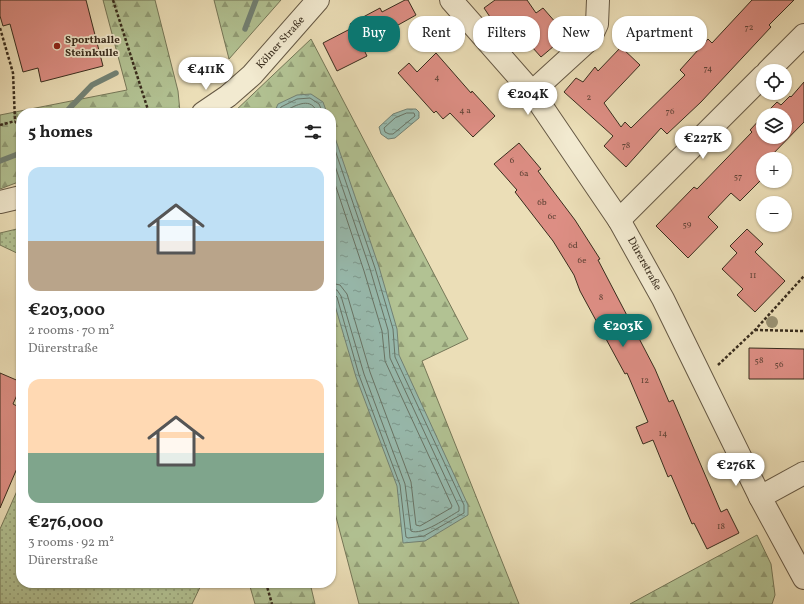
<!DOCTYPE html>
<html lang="en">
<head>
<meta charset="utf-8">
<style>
  :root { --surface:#fff; --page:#f6f6f6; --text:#222; --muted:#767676; --accent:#0f766e }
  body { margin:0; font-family:Vollkorn,serif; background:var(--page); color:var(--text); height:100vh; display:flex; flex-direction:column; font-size:15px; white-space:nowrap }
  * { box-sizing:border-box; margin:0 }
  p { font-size:13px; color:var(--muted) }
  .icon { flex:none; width:22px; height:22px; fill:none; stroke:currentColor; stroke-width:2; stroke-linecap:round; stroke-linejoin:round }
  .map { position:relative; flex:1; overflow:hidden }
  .drawer { position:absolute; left:16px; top:108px; width:320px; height:480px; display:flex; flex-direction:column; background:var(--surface); border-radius:16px; box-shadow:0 1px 3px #0004 }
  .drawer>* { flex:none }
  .guide { position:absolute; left:348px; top:16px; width:380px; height:36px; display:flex; gap:8px }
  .controls { position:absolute; left:756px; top:64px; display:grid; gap:8px }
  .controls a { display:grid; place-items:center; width:36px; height:36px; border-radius:50%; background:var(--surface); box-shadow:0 1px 3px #0004; font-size:20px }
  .price { position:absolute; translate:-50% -34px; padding:0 9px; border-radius:14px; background:#fff; color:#222; font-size:13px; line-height:26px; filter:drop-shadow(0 1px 2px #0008) }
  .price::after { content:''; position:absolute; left:50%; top:24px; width:12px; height:9px; margin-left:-6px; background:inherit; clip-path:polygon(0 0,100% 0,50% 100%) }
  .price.on { background:var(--accent); color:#fff }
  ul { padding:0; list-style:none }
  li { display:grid; align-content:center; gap:8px; height:212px; padding:0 12px }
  li span { display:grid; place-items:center; height:124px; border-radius:12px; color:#555 }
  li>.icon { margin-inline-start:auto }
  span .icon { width:72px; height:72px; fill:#fffc; stroke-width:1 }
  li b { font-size:17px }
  h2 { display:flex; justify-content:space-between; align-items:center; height:48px; padding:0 12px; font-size:17px }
  .chip { padding:0 14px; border-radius:16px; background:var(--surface); box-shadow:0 1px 3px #0004; font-size:14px; line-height:36px }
  .chip.on { background:var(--accent); color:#fff }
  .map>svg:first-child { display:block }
  .grass { fill:url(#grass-dots); stroke:#757758 }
  .forest { fill:url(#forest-firs); stroke:#757758 }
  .water { fill:url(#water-ripples); stroke:#728275 }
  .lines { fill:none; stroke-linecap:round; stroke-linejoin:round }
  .shore { stroke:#687466; stroke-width:1 }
  .stream { stroke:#728275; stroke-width:5.5 }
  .building { fill:#dd8e84; stroke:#382c1d }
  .minor-casing { stroke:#655844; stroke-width:24 }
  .path { stroke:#382c1d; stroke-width:2.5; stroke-dasharray:3 2; stroke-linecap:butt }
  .minor { stroke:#f2ead0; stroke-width:22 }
  .tree { fill:#999172 }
  .poi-dot { fill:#8f2418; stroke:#f2ead0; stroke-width:1.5 }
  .labels { text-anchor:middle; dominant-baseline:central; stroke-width:3.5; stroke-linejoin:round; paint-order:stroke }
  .number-label { font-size:9px; fill:#614437 }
  .poi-label { font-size:11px; font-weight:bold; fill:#382c1d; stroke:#f2ead0; text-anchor:start }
  .street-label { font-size:11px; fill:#382c1d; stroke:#f2ead0 }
</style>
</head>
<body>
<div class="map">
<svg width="804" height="604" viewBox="0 0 804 604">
  <defs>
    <pattern id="grass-dots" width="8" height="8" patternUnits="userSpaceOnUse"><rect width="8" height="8" fill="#b2c293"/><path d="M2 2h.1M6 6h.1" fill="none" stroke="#929e77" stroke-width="1.8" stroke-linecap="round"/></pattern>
    <pattern id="forest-firs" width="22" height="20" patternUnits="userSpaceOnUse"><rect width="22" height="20" fill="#b2c293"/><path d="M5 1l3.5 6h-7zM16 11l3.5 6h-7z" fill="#929e77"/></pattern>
    <pattern id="water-ripples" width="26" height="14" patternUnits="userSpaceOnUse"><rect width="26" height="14" fill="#98bcb0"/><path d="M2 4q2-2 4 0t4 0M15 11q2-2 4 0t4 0" fill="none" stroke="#7d998f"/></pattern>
  </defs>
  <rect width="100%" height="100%" fill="#ebdeb7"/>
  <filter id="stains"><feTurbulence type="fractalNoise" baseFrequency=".005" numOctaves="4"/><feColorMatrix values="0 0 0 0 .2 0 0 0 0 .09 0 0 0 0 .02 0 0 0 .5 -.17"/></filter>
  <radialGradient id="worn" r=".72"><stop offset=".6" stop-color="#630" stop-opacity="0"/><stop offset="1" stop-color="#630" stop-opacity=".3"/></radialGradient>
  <!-- grass -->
  <g class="grass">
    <polygon points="21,228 21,255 0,245 0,233"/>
    <polygon points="21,482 21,583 202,583 192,604 0,604 0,529"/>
  </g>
  <!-- forest -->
  <g class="forest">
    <polygon points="103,0 155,0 178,91 180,112 21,113 21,181 0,189 0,115 127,90"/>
    <polygon points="214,0 281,0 229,59"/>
    <polygon points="311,39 468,339 422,361 519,604 359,604 331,498 331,113 233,113"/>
    <polygon points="757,535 771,564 775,595 772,604 630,604"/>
    <polygon points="249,583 310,583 315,604 255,604"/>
  </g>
  <!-- water -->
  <g class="water">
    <polygon points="311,94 323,102 327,113 274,113 278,104 297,95"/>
    <polygon points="407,109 416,109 419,112 419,118 395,138 388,139 381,134 379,127 393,114"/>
    <polygon points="331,126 379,267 397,329 399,355 468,505 468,515 425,541 403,543 397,486 356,377 331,292"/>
  </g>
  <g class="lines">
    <!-- shore -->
    <g class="shore">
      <polyline points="278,113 281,107 297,99 310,98 319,104 323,113"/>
      <path d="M284,113L285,111C296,105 312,96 317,113"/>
      <polygon points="407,113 414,113 415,116 393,134 389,134 385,132 384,128 395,118"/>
      <polyline points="331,138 375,268 393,329 395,357 464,505 464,513 424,536 408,538 406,537 400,485 359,375 337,297 335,295 331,294"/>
      <path d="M331,154L370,269L388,330L390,358L459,507V511C448,517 422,536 411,531L405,484L364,374L341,296L337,290L331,289"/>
      <polyline points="331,172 364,271 382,331 385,361 452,506 451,508 420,526 416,525 411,482 370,372 347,294 340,285 331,283"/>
    </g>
    <!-- stream -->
    <g class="stream">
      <polyline points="245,29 256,0"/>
      <polyline points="65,113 92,85 116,73"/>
      <polyline points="0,161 18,154 21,151"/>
    </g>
  </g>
  <!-- building -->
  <g class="building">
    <polygon points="0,0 86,0 103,66 41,82 38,68 23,72 10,24 3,26 0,16"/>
    <polygon points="405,0 408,0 416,15 391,29 394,35 364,50 367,56 337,71 323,43 352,28 350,24 380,8 382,12"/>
    <polygon points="495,0 527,0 536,13 543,8 571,40 559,51 554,46 541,57 506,18 496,26 484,8"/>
    <polygon points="752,0 794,0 769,25 771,27 701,102 667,134 661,128 626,167 604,146 613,136 564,92 576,78 583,82 595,67 598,71 621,47 640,65 604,103 621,127 625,122 631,128 685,75 680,70 708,39 712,43"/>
    <polygon points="436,53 471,93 472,91 495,116 473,137 450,113 443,119 436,111 434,113 398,73 409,63 417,72"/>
    <polygon points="804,82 804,122 768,159 763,159 763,178 740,201 731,193 708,217 718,227 688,258 656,226 694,187 697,189 752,132 750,130 763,116 763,137 785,137 785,115 764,115 777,102 781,105 790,96 791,97"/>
    <polygon points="519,143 541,169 538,171 575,220 600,259 598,260 655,369 669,402 673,400 721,512 727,509 739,533 707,549 694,523 692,524 671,475 668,477 653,440 643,444 636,427 648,422 627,373 625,374 580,291 574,275 553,241 515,192 517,190 494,164"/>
    <polygon points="747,229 763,244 755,252 785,281 755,312 737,295 743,289 722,269 737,253 730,246"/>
    <polygon points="749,348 804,349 804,379 749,379"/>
    <polygon points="0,373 21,382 21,386 13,404 21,408 21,459 0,508"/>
  </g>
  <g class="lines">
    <defs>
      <g id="minor">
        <polyline points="451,0 532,92 619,220 663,299 760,497 804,578"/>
        <polyline points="768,71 804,35"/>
        <polyline points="532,92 590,39 597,24 598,0"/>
        <polyline points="203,113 228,96 252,75 318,0"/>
        <polyline points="0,202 21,197"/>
        <polyline points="619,220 763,76"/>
        <polyline points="760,497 804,473"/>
      </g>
    </defs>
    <!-- minor casing -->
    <use href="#minor" class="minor-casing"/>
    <!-- path -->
    <g class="path">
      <polyline points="113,0 149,113"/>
      <polyline points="0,28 13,73 15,121 21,128"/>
      <polyline points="0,125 15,121"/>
      <polyline points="755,330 804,331"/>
      <polyline points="718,365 755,330 804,276"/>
      <polyline points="266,583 272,604"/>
    </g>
    <!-- minor -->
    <use href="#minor" class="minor"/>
  </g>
  <!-- trees -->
  <circle class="tree" cx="772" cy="322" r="6"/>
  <!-- markers -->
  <circle class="poi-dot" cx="57" cy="46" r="4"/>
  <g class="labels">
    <!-- number labels -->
    <g class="number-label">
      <text x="749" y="27">72</text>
      <text x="708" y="68">74</text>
      <text x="437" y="77">4</text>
      <text x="589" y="97">2</text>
      <text x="465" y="110">4 a</text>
      <text x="670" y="111">76</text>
      <text x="626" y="145">78</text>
      <text x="512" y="160">6</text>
      <text x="524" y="173">6a</text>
      <text x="738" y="176">57</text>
      <text x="542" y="202">6b</text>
      <text x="552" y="216">6c</text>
      <text x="687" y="224">59</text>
      <text x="573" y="245">6d</text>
      <text x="582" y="260">6e</text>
      <text x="753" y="275">11</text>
      <text x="601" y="297">8</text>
      <text x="759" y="360">58</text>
      <text x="779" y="364">56</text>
      <text x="645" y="380">12</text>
      <text x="663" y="433">14</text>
      <text x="721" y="526">18</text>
    </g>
    <!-- poi labels -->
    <g class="poi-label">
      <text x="65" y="40">Sporthalle<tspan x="65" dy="13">Steinkulle</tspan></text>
    </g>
    <!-- street labels -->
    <g class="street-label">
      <text transform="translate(281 43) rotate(-48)">Kölner Straße</text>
      <text transform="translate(644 264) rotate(61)">Dürerstraße</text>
    </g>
  </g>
  <rect width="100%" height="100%" filter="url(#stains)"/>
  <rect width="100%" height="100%" fill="url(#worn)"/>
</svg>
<div class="controls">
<a><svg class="icon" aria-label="locate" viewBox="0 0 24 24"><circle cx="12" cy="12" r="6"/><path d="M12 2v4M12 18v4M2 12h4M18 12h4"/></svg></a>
<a><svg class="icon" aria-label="layers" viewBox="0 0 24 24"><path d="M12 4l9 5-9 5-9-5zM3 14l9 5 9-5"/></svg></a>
<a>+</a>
<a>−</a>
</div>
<b class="price" style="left:206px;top:91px">€411K</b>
<b class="price" style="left:528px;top:116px">€204K</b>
<b class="price" style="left:703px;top:160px">€227K</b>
<b class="price on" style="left:623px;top:348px">€203K</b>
<b class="price" style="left:736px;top:487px">€276K</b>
<div class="guide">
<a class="chip on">Buy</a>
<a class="chip">Rent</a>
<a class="chip">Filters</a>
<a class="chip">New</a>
<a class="chip">Apartment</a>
</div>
<section class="drawer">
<h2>5 homes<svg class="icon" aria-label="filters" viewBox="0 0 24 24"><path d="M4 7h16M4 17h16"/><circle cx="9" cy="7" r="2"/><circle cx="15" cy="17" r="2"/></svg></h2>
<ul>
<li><span style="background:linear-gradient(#bfe0f5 60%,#b9a48a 0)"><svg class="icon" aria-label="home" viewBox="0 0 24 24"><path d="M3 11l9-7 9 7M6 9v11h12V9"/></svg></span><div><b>€203,000</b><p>2 rooms · 70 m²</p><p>Dürerstraße</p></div></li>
<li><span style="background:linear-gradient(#ffd9b3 60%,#7fa58c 0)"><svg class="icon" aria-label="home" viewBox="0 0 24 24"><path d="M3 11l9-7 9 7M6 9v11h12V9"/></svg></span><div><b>€276,000</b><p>3 rooms · 92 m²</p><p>Dürerstraße</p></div></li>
</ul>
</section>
</div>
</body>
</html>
